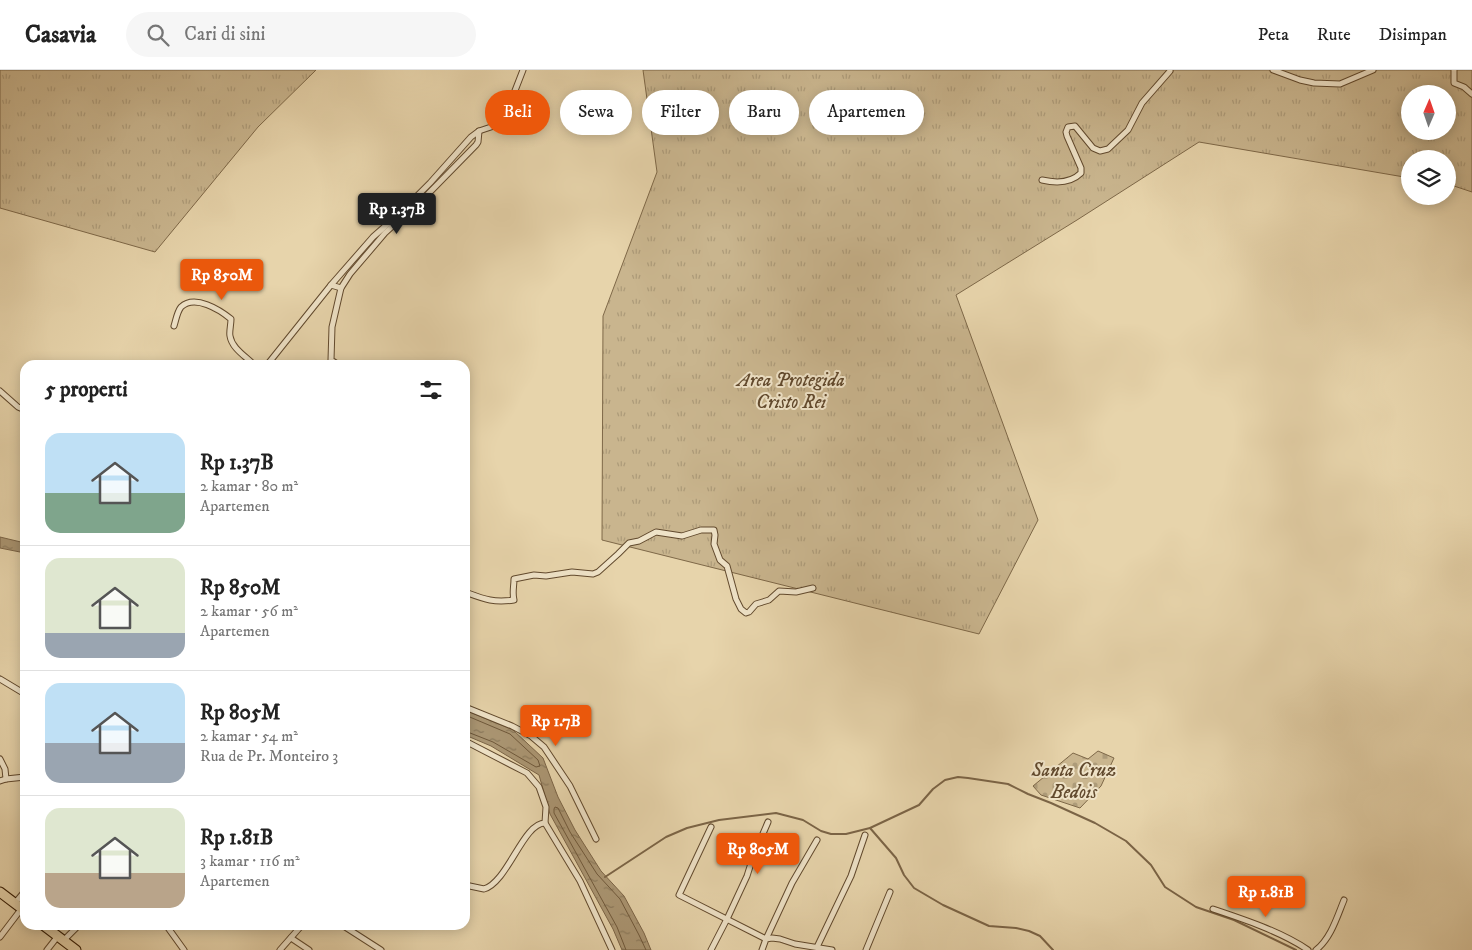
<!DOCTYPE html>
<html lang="id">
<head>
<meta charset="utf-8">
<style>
  :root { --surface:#fff; --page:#f6f6f6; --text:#222; --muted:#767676; --line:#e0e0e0; --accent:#ea580c }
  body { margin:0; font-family:"IM FELL DW Pica",serif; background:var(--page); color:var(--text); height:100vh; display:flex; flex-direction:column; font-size:19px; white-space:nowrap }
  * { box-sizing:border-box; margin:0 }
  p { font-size:16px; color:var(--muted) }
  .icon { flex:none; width:28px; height:28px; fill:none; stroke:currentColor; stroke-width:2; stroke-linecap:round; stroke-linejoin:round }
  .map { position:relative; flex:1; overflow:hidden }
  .drawer { position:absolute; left:20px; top:290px; width:450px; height:570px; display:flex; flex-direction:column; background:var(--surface); border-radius:15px; box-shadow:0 2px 12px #0003 }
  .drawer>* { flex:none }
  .guide { position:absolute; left:485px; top:20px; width:475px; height:45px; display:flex; gap:10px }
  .needle { width:32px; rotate:2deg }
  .tools { position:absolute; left:1401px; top:15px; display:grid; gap:10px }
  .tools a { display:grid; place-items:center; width:55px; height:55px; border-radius:50%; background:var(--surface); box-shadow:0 2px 12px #0003; font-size:25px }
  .price { position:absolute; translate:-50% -42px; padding:0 11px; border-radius:5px; background:var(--accent); color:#fff; font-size:16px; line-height:32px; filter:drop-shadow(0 1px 2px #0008) }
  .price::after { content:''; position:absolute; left:50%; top:30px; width:15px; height:11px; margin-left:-8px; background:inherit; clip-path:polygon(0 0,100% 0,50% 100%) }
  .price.active { background:#222; color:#fff }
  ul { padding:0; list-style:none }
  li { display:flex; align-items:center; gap:15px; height:125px; padding:0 25px }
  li+li { border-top:1px solid var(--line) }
  li span { display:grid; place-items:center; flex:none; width:140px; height:100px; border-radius:15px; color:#555 }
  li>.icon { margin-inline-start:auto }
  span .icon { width:60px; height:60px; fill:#fffc; stroke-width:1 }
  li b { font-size:21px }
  h2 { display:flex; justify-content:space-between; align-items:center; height:60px; padding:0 25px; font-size:21px }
  .pill { padding:0 18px; border-radius:22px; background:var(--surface); box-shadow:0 2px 12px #0003; font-size:18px; line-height:45px }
  .pill.active { background:var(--accent); color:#fff }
  header { display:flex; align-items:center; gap:30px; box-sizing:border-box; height:70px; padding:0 25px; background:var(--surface); border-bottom:1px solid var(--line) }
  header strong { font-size:24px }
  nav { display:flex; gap:28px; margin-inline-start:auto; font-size:18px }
  .search { width:350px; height:45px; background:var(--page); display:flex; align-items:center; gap:12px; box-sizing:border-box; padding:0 18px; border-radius:28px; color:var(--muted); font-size:19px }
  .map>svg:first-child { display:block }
  .cemetery { fill:url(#cemetery-stones); stroke:#7e6848 }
  .park { fill:url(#park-tufts); stroke:#7e6848; fill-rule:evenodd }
  .water { fill:url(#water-ripples); stroke:#7b6446 }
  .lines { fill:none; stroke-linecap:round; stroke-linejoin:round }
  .shore { stroke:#6f583a; stroke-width:1 }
  .stream { stroke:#7b6446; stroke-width:2 }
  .street-casing { stroke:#61492d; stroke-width:7 }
  .primary-casing { stroke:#341b03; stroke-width:11 }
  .street { stroke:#efe3c8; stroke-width:5 }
  .primary { stroke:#e7d4ab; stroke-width:9 }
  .labels { text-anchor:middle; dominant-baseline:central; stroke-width:4; stroke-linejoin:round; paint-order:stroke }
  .park-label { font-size:19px; font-style:italic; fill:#61492d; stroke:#efe3c8 }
</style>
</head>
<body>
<header>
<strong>Casavia</strong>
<div class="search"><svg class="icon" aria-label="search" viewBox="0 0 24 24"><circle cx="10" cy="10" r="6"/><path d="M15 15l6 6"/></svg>Cari di sini</div>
<nav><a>Peta</a><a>Rute</a><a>Disimpan</a></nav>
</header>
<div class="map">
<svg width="1472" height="880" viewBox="0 0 1472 880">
  <defs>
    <pattern id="cemetery-stones" width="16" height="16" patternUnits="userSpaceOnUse" patternTransform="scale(1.25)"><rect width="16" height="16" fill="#c9b58e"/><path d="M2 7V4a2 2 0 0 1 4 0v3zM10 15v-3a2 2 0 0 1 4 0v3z" fill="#ad9b79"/></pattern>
    <pattern id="park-tufts" width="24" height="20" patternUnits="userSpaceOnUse" patternTransform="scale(1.25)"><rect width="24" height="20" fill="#c9b58e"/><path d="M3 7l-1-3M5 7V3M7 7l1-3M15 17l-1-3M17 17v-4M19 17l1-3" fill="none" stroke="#ad9b79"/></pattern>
    <pattern id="water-ripples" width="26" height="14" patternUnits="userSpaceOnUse" patternTransform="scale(1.25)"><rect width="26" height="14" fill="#aa9572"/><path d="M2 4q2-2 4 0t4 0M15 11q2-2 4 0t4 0" fill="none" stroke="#8b795b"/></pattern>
  </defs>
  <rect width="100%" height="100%" fill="#e7d4ab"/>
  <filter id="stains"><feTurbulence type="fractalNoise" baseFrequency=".004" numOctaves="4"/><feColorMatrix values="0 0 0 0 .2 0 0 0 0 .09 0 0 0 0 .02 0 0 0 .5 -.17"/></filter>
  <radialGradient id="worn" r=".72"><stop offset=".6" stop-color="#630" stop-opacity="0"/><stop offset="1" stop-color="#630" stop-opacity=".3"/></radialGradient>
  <!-- cemetery -->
  <polygon class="cemetery" points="1098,681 1114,688 1101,716 1080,738 1041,725 1033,716 1073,683 1088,689"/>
  <!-- park -->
  <g class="park">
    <polygon points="0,0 316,0 258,57 155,182 0,138"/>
    <path d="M643,0H1472V122L1448,114V89H1410V108L1199,72L1077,150L956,225L1038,450L979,564L602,470L603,246L657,102ZM1410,24H1448V61H1410Z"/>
  </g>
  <!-- water -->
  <g class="water">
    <polygon points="0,467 25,473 25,483 0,478"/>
    <polygon points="465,640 513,660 543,688 558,727 575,760 601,801 624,826 644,863 651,880 622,880 613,859 550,744 539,705 491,676 465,665"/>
  </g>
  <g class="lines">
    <!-- shore -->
    <g class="shore">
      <polyline points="465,645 510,664 538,690 540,696 536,697 493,672 465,661"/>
      <polyline points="626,880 617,857 554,743 554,739 555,737 558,738 570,762 597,804 620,829 639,865 646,880"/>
    </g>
    <!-- stream -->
    <g class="stream">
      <polyline points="870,758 896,788 904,805 914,818 943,835 989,856 1016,858 1029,861 1040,866 1053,880"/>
      <polyline points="605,807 666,767 687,758 719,750 776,743 803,750 821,761 831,764 846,764 870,758 919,735 933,719 945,710 958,707 968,708 1008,714 1028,724 1051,733 1095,753 1126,771 1151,795 1165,817 1196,837 1234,850 1296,880"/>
    </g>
    <defs>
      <g id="street">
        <polyline points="1273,0 1300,10 1314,13 1340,14 1373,0"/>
        <polyline points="1454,0 1454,13 1464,17 1472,24"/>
        <path d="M1042,110C1055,113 1071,113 1081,103V98L1067,66L1066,62L1068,57L1075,56L1093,78L1100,81L1108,79L1128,60L1142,33L1170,1"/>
        <polyline points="331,215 373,167 398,145 430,113 471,67 479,61 497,55 509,36 523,0"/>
        <path d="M174,256C176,250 177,242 181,237C195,224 220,240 231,249C231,255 229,262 230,266C232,279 247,287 254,295"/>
        <polyline points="267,295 331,215 341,218"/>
        <polyline points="339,295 331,290 332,257 341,218 350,204 385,163 428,124 476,75 478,72 479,61"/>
        <polyline points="0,321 18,337 25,340"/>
        <path d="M465,522C484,529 493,533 514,530C512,523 514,516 514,509L534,505L546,506L572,502L593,504L598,502L618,484L629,473L639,471L656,462L682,466L701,460H714L715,465L714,474L720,490L727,496L736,529L741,539L746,543L749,542L756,534L769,530L779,521L796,522L813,518"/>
        <polyline points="0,609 25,624"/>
        <polyline points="465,637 512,656 531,666 544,677 570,716 596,769"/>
        <polyline points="465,671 527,703 539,717 546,737 545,753 580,811 612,880"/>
        <polyline points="0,689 5,699 6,709"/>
        <polyline points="0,711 6,709 25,707"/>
        <polyline points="711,757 679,825 766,869 792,813 817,770"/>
        <path d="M465,815L484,819C508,812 523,753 545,753"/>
        <polyline points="15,833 25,821"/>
        <path d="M1213,839C1243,849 1282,862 1308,880"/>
        <polyline points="166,855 184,880"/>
        <polyline points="342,855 381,880"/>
        <polyline points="0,867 22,838"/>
        <polyline points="291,868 309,880"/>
        <polyline points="63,871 79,855"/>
        <polyline points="817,877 851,806 865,765"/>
        <polyline points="47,880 58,866"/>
        <polyline points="280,880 302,855"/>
        <polyline points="711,880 727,849 747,806 753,787 768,752"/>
        <polyline points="762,880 766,869 772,868 780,869 795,874 832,880"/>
        <polyline points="866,880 890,822"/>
        <path d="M1316,880C1331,868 1337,847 1344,830"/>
      </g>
      <g id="primary">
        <polyline points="0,822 25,841"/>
        <polyline points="43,855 76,880"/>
      </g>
    </defs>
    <!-- street casing -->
    <use href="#street" class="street-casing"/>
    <!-- primary casing -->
    <use href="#primary" class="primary-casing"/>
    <!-- street -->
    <use href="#street" class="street"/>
    <!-- primary -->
    <use href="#primary" class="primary"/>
  </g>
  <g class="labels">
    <!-- park labels -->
    <g class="park-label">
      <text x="791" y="310">Area Protegida<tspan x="791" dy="22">Cristo Rei</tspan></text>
      <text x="1074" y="700">Santa Cruz<tspan x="1074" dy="22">Bedois</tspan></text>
    </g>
  </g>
  <rect width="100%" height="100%" filter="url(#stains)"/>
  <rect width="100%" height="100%" fill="url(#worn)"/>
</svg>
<div class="tools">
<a><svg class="needle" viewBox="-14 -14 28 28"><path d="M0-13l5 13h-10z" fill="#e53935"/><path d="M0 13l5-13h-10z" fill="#767676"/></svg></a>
<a><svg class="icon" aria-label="layers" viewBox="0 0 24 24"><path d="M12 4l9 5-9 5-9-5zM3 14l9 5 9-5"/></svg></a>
</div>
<b class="price active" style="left:397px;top:165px">Rp 1.37B</b>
<b class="price" style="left:222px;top:231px">Rp 850M</b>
<b class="price" style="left:556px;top:677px">Rp 1.7B</b>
<b class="price" style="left:758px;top:805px">Rp 805M</b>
<b class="price" style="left:1266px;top:848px">Rp 1.81B</b>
<div class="guide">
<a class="pill active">Beli</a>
<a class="pill">Sewa</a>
<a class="pill">Filter</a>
<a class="pill">Baru</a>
<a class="pill">Apartemen</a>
</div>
<section class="drawer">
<h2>5 properti<svg class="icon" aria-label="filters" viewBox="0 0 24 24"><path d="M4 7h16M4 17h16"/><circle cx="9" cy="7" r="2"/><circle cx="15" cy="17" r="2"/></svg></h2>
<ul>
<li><span style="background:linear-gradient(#bfe0f5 60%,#7fa58c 0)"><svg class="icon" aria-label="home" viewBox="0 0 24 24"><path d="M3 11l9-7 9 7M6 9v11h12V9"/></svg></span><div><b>Rp 1.37B</b><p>2 kamar · 80 m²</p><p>Apartemen</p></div></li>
<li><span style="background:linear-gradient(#dfe7d0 75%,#9aa5b1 0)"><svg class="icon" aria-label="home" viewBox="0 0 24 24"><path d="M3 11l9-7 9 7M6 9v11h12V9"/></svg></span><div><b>Rp 850M</b><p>2 kamar · 56 m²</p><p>Apartemen</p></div></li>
<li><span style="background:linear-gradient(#bfe0f5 60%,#9aa5b1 0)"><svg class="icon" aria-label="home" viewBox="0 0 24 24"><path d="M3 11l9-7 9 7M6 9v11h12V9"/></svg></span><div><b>Rp 805M</b><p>2 kamar · 54 m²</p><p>Rua de Pr. Monteiro 3</p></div></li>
<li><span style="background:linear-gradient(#dfe7d0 65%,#b9a48a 0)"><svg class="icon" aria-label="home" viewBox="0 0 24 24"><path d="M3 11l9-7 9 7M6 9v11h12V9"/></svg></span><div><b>Rp 1.81B</b><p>3 kamar · 116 m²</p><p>Apartemen</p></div></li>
</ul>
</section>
</div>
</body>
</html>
